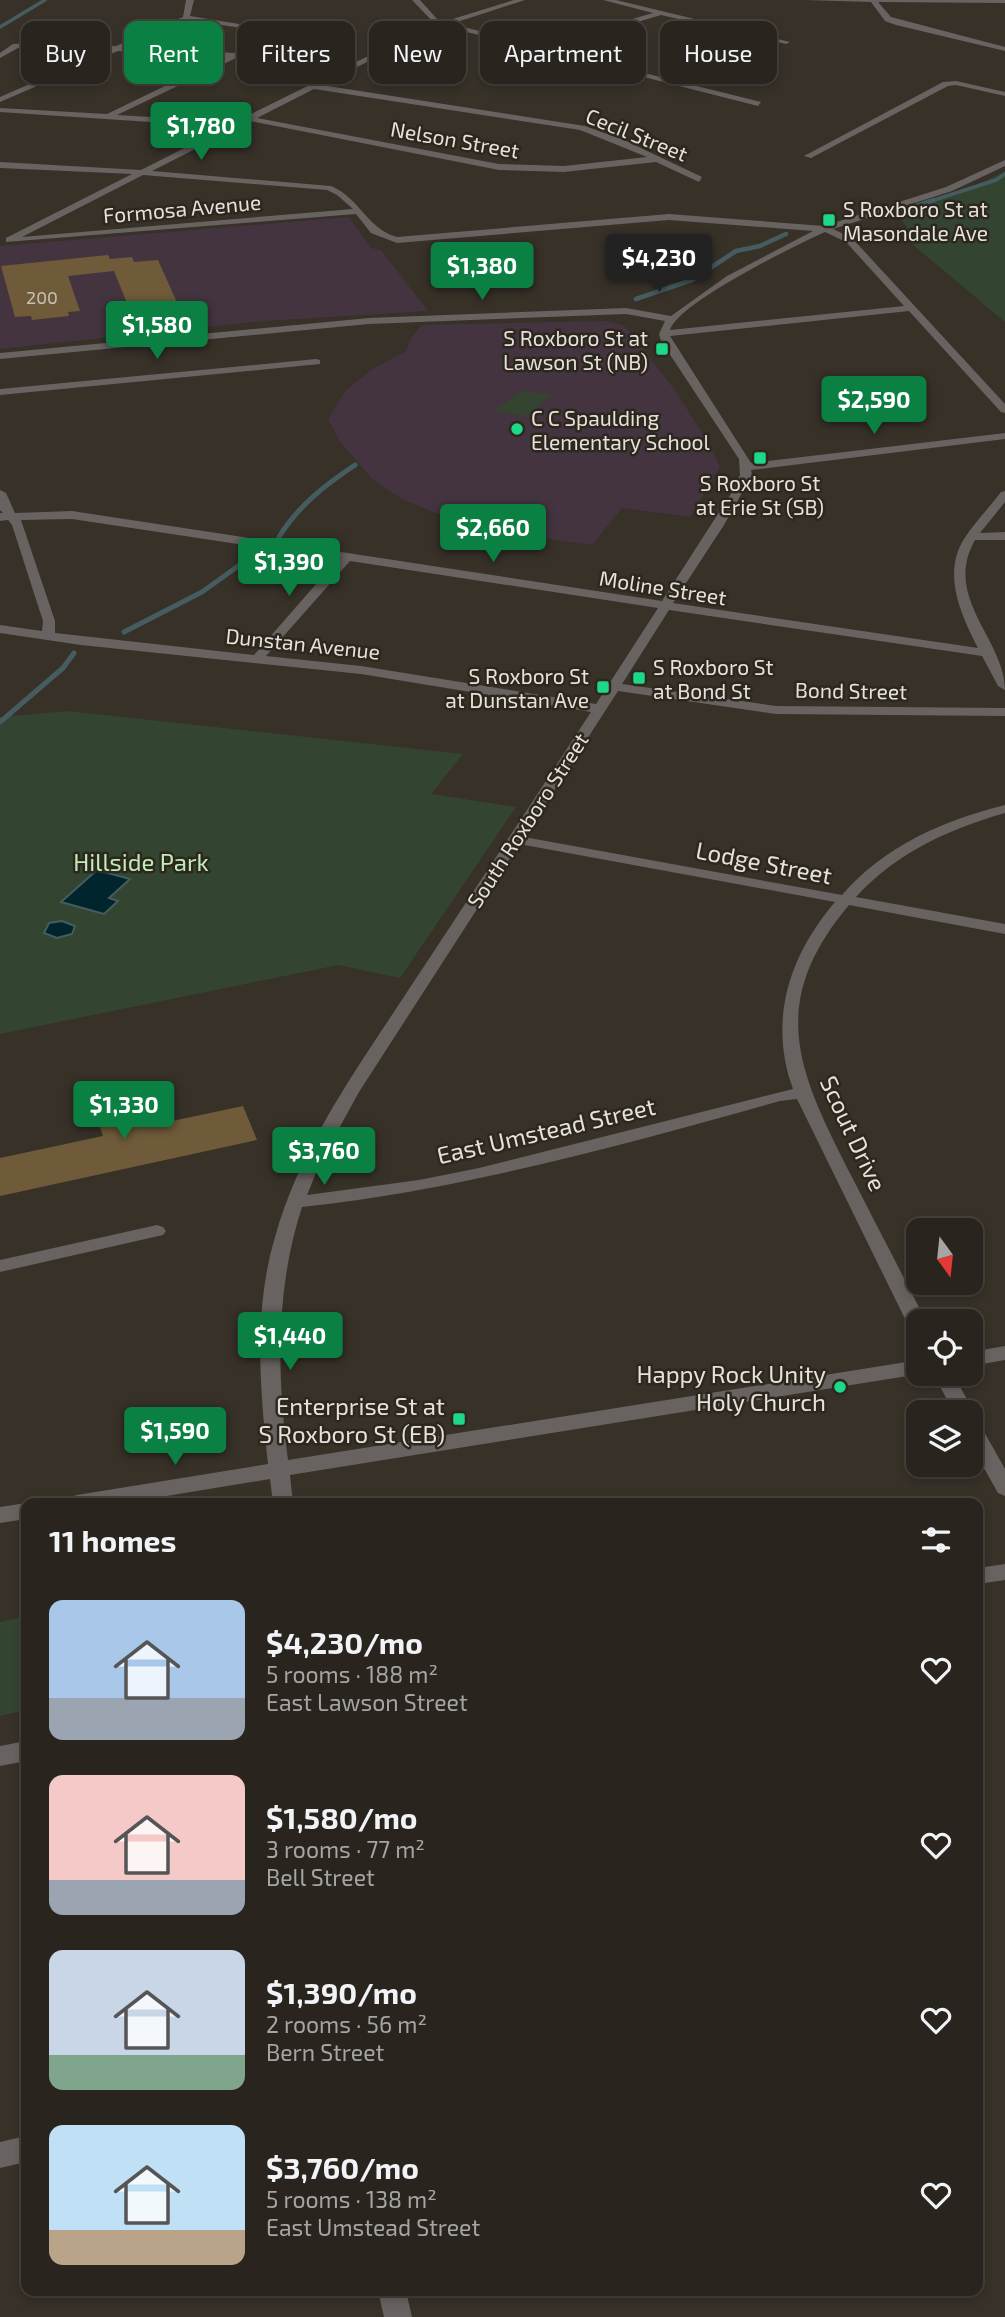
<!DOCTYPE html>
<html lang="en">
<head>
<meta charset="utf-8">
<style>
  :root { --surface:#29251e; --page:#312d27; --text:#f1f3f6; --muted:#a5a5a4; --line:#45423c; --accent:#0b8043 }
  body { margin:0; font-family:"Exo 2",sans-serif; background:var(--page); color:var(--text); height:100vh; display:flex; flex-direction:column; font-size:26px; white-space:nowrap }
  * { box-sizing:border-box; margin:0 }
  p { font-size:23px; color:var(--muted) }
  .icon { flex:none; width:38px; height:38px; fill:none; stroke:currentColor; stroke-width:2; stroke-linecap:round; stroke-linejoin:round }
  .map { position:relative; flex:1; overflow:hidden }
  .drawer { position:absolute; left:21px; top:1498px; width:962px; height:798px; display:flex; flex-direction:column; background:var(--surface); border-radius:14px; box-shadow:0 4px 10px #0003,0 0 0 2px var(--line) }
  .drawer>* { flex:none }
  .top-card { position:absolute; left:21px; top:21px; width:964px; height:63px; display:flex; gap:14px }
  .needle { width:46px; rotate:165deg }
  .buttons { position:absolute; left:906px; top:1218px; display:grid; gap:14px }
  .buttons a { display:grid; place-items:center; width:77px; height:77px; border-radius:14px; background:var(--surface); box-shadow:0 4px 10px #0003,0 0 0 2px var(--line); font-size:35px }
  .price { position:absolute; translate:-50% -60px; padding:0 16px; border-radius:7px; background:var(--accent); color:#fff; font-size:23px; line-height:46px; filter:drop-shadow(0 2px 4px #0008) }
  .price::after { content:''; position:absolute; left:50%; top:42px; width:21px; height:16px; margin-left:-10px; background:inherit; clip-path:polygon(0 0,100% 0,50% 100%) }
  .price.on { background:#222; color:#fff }
  ul { padding:0; list-style:none }
  li { display:flex; align-items:center; gap:21px; height:175px; padding:0 28px }
  li span { display:grid; place-items:center; flex:none; width:196px; height:140px; border-radius:14px; color:#555 }
  li>.icon { margin-inline-start:auto }
  span .icon { width:84px; height:84px; fill:#fffc; stroke-width:1 }
  li b { font-size:30px }
  h2 { display:flex; justify-content:space-between; align-items:center; height:84px; padding:0 28px; font-size:30px }
  .tag { padding:0 24px; border-radius:14px; background:var(--surface); box-shadow:0 4px 10px #0003,0 0 0 2px var(--line); font-size:24px; line-height:63px }
  .tag.on { background:var(--accent); color:#fff }
  .map>svg:first-child { display:block }
  .education { fill:#44343f }
  .green { fill:#334531 }
  .water { fill:#00252d; stroke:#455d61; stroke-width:2 }
  .lines { fill:none; stroke-linecap:round; stroke-linejoin:round }
  .stream-far2 { stroke:#455d61; stroke-width:3.5 }
  .stream-far1 { stroke:#455d61; stroke-width:4.5 }
  .stream { stroke:#455d61; stroke-width:5 }
  .building { fill:#6f5b3a }
  .minor { fill:#686261; fill-rule:evenodd }
  .poi-dot { fill:#1dd888; stroke:#2d271e; stroke-width:2.5 }
  .labels { text-anchor:middle; dominant-baseline:central; stroke-width:5; stroke-linejoin:round; paint-order:stroke }
  .far-number-label { font-size:18px; fill:#c8c0b3 }
  .far-street-label { font-size:21px; fill:#e5e1db; stroke:#2d271e }
  .far-poi-label { font-size:21px; fill:#e5e1db; stroke:#2d271e; text-anchor:start }
  .park-label { font-size:24px; fill:#beedba; stroke:#2d271e }
  .street-label { font-size:24px; fill:#e5e1db; stroke:#2d271e }
  .poi-label { font-size:24px; fill:#e5e1db; stroke:#2d271e; text-anchor:end }
</style>
</head>
<body>
<div class="map">
<svg width="1005" height="2317" viewBox="0 0 1005 2317">
  <rect width="100%" height="100%" fill="#373128"/>
  <!-- education -->
  <g class="education">
    <polygon points="349,217 371,248 381,250 428,311 264,321 0,349 0,246"/>
    <polygon points="605,321 623,325 629,330 674,389 709,443 720,467 690,517 622,508 592,545 501,532 451,519 402,499 372,479 339,440 328,419 345,391 372,369 406,351 410,339 422,325"/>
  </g>
  <!-- green -->
  <g class="green">
    <path d="M1005,171V322L899,233L907,227L897,215C931,195 972,191 1005,171Z"/>
    <polygon points="521,391 551,395 527,416 495,411"/>
    <polygon points="68,711 463,754 431,794 516,807 400,978 338,965 0,1034 0,717"/>
    <polygon points="26,1616 26,1710 0,1716 0,1622"/>
  </g>
  <!-- water -->
  <g class="water">
    <polygon points="97,870 130,879 109,898 118,901 104,914 61,902"/>
    <polygon points="62,921 75,926 72,934 57,938 44,933 49,923"/>
  </g>
  <g class="lines">
    <!-- stream-far2 -->
    <g class="stream-far2">
      <polyline points="0,27 45,0"/>
      <polyline points="928,202 996,180 1005,174"/>
    </g>
    <!-- stream-far1 -->
    <g class="stream-far1">
      <polyline points="903,210 934,200"/>
      <polyline points="636,299 692,280 736,251 760,246 786,234"/>
    </g>
    <!-- stream -->
    <g class="stream">
      <path d="M279,537C298,506 325,485 355,465"/>
      <polyline points="124,632 202,592 255,554"/>
      <polyline points="0,722 63,668 74,653"/>
    </g>
  </g>
  <!-- building -->
  <g class="building">
    <polygon points="108,255 110,259 132,257 134,262 158,260 187,325 156,328 154,322 135,323 114,271 68,276 80,311 68,312 69,316 32,320 31,316 15,317 1,266"/>
    <polygon points="143,1081 158,1124 243,1106 257,1140 0,1196 0,1158 103,1136 88,1092"/>
  </g>
  <g class="lines">
    <!-- minor -->
    <g class="minor">
      <path d="M186,0H194L190,16L288,32L244,54L358,61L435,24L412,0H420L438,20L443,22L514,0H525L451,24L540,46L653,13L603,0H616L790,42L786,44L661,15L548,49L761,102L758,106L443,26L427,32L321,85L585,126L624,140L702,177L699,182L656,162L564,172L499,170L250,121L152,171L331,186C360,198 367,229 397,237L669,214L824,226L946,187L1005,160V166L952,191L833,229L852,238L1005,404V413L1001,412L909,311L670,336L751,463L1005,433V439L751,470L752,475L724,525L673,603L978,648C961,615 942,574 964,539C975,522 989,508 1001,492L1005,491V502L980,533L1005,532V540H975C942,598 1005,639 1005,690L998,686L982,656L669,610L622,684L776,706L1005,708V716L776,714L618,691L524,837L842,895C884,846 944,820 1005,805V813C949,829 896,853 856,897L1005,924V934L849,905C764,1006 800,1075 853,1179C877,1226 902,1274 926,1321H919V1334L912,1332L909,1327L797,1099L780,1101C622,1145 466,1189 302,1207C275,1291 277,1374 288,1460L919,1360L920,1374L290,1475L293,1503H273L270,1479L124,1503H67L70,1497L77,1495L268,1464C260,1389 253,1311 275,1237C301,1144 359,1066 411,986C472,894 531,804 591,712L361,674L81,645L0,633V625L42,631L43,621L12,525L8,520L0,521V513H3L0,510V490L6,493L15,513L72,511L662,601L732,492L740,475L739,459L661,341L659,334L665,321L626,314L369,324L0,359V353L369,318L626,308L671,316L727,276L813,231L669,220L397,243L371,233L356,214L6,242V238L132,174L0,168V162L141,170L226,127L0,112V108L107,114L225,57L118,51L0,102V97L107,50L41,46L18,48L0,58V53L13,44L41,42L116,46L183,17ZM187,20L276,33L234,53L127,47ZM236,58L350,65L235,122L117,115ZM314,89L580,130L647,157L564,166L499,164L257,118ZM143,175L327,190L337,195L353,209L22,237ZM825,232L846,242L904,306L670,330C678,303 796,245 825,232ZM72,519L338,559L254,655L55,633V621L21,520ZM350,561L658,608L596,704L361,666L266,656ZM519,844L835,902C789,956 768,1020 793,1089L479,1168L419,1180L307,1195L320,1163L359,1092Z"/>
      <polygon points="805,0 1005,0 1005,3 878,2 891,17 1005,47 1005,51 896,25 885,21 871,2"/>
      <polygon points="956,81 1005,92 1005,96 956,85 948,86 811,158 804,156 943,82"/>
      <polygon points="316,359 320,360 320,364 0,395 0,389"/>
      <polygon points="157,1225 163,1227 166,1231 163,1235 0,1272 0,1260"/>
      <polygon points="1005,1346 1005,1360 971,1366 971,1352"/>
      <polygon points="933,1374 953,1374 974,1412 971,1417 971,1412 954,1412"/>
      <polygon points="971,1419 978,1421 1005,1469 1005,1496 998,1493 971,1445"/>
      <polygon points="26,1503 26,1519 0,1523 0,1507"/>
      <polygon points="1005,1564 1005,1580 978,1584 978,1568"/>
      <polygon points="26,1741 26,1761 0,1766 0,1746"/>
      <polygon points="26,2136 26,2162 0,2168 0,2142"/>
      <polygon points="378,2291 406,2291 412,2317 384,2317"/>
    </g>
  </g>
  <!-- markers -->
  <g class="poi-dot">
    <rect x="822" y="213" width="14" height="14" rx="3.5"/>
    <rect x="655" y="342" width="14" height="14" rx="3.5"/>
    <circle cx="517" cy="429" r="7"/>
    <rect x="753" y="451" width="14" height="14" rx="3.5"/>
    <rect x="632" y="671" width="14" height="14" rx="3.5"/>
    <rect x="596" y="680" width="14" height="14" rx="3.5"/>
    <circle cx="840" cy="1387" r="7"/>
    <rect x="452" y="1412" width="14" height="14" rx="3.5"/>
  </g>
  <g class="labels">
    <!-- far-number labels -->
    <g class="far-number-label">
      <text x="42" y="297">200</text>
    </g>
    <!-- far-street labels -->
    <g class="far-street-label">
      <text transform="translate(637 134) rotate(22)">Cecil Street</text>
      <text transform="translate(455 139) rotate(10)">Nelson Street</text>
      <text transform="translate(182 208) rotate(-5)">Formosa Avenue</text>
      <text transform="translate(663 587) rotate(9)">Moline Street</text>
      <text transform="translate(303 643) rotate(6)">Dunstan Avenue</text>
      <text transform="translate(851 690) rotate(1)">Bond Street</text>
      <text transform="translate(527 820) rotate(-57)">South Roxboro Street</text>
    </g>
    <!-- far-poi labels -->
    <g class="far-poi-label">
      <text x="843" y="208">S Roxboro St at<tspan x="843" dy="24">Masondale Ave</tspan></text>
      <text x="648" y="337" text-anchor="end">S Roxboro St at<tspan x="648" dy="24">Lawson St (NB)</tspan></text>
      <text x="531" y="417">C C Spaulding<tspan x="531" dy="24">Elementary School</tspan></text>
      <text x="760" y="482" text-anchor="middle">S Roxboro St<tspan x="760" dy="24">at Erie St (SB)</tspan></text>
      <text x="653" y="666">S Roxboro St<tspan x="653" dy="24">at Bond St</tspan></text>
      <text x="589" y="675" text-anchor="end">S Roxboro St<tspan x="589" dy="24">at Dunstan Ave</tspan></text>
    </g>
    <!-- park labels -->
    <g class="park-label">
      <text x="141" y="861">Hillside Park</text>
    </g>
    <!-- street labels -->
    <g class="street-label">
      <text transform="translate(764 862) rotate(11)">Lodge Street</text>
      <text transform="translate(546 1130) rotate(-13)">East Umstead Street</text>
      <text transform="translate(854 1133) rotate(65)">Scout Drive</text>
    </g>
    <!-- poi labels -->
    <g class="poi-label">
      <text x="826" y="1373">Happy Rock Unity<tspan x="826" dy="28">Holy Church</tspan></text>
      <text x="445" y="1405">Enterprise St at<tspan x="445" dy="28">S Roxboro St (EB)</tspan></text>
    </g>
  </g>
</svg>
<div class="buttons">
<a><svg class="needle" viewBox="-14 -14 28 28"><path d="M0-13l5 13h-10z" fill="#e53935"/><path d="M0 13l5-13h-10z" fill="#a5a5a4"/></svg></a>
<a><svg class="icon" aria-label="locate" viewBox="0 0 24 24"><circle cx="12" cy="12" r="6"/><path d="M12 2v4M12 18v4M2 12h4M18 12h4"/></svg></a>
<a><svg class="icon" aria-label="layers" viewBox="0 0 24 24"><path d="M12 4l9 5-9 5-9-5zM3 14l9 5 9-5"/></svg></a>
</div>
<b class="price" style="left:201px;top:162px">$1,780</b>
<b class="price on" style="left:659px;top:294px">$4,230</b>
<b class="price" style="left:482px;top:302px">$1,380</b>
<b class="price" style="left:157px;top:361px">$1,580</b>
<b class="price" style="left:874px;top:436px">$2,590</b>
<b class="price" style="left:493px;top:564px">$2,660</b>
<b class="price" style="left:289px;top:598px">$1,390</b>
<b class="price" style="left:124px;top:1141px">$1,330</b>
<b class="price" style="left:324px;top:1187px">$3,760</b>
<b class="price" style="left:290px;top:1372px">$1,440</b>
<b class="price" style="left:175px;top:1467px">$1,590</b>
<div class="top-card">
<a class="tag">Buy</a>
<a class="tag on">Rent</a>
<a class="tag">Filters</a>
<a class="tag">New</a>
<a class="tag">Apartment</a>
<a class="tag">House</a>
</div>
<section class="drawer">
<h2>11 homes<svg class="icon" aria-label="filters" viewBox="0 0 24 24"><path d="M4 7h16M4 17h16"/><circle cx="9" cy="7" r="2"/><circle cx="15" cy="17" r="2"/></svg></h2>
<ul>
<li><span style="background:linear-gradient(#a9c7e8 70%,#9aa5b1 0)"><svg class="icon" aria-label="home" viewBox="0 0 24 24"><path d="M3 11l9-7 9 7M6 9v11h12V9"/></svg></span><div><b>$4,230/mo</b><p>5 rooms · 188 m²</p><p>East Lawson Street</p></div><svg class="icon" aria-label="heart" viewBox="0 0 24 24"><path d="M12 20l-8-8c-3-5 5-10 8-4 3-6 11-1 8 4z"/></svg></li>
<li><span style="background:linear-gradient(#f6c9c9 75%,#9aa5b1 0)"><svg class="icon" aria-label="home" viewBox="0 0 24 24"><path d="M3 11l9-7 9 7M6 9v11h12V9"/></svg></span><div><b>$1,580/mo</b><p>3 rooms · 77 m²</p><p>Bell Street</p></div><svg class="icon" aria-label="heart" viewBox="0 0 24 24"><path d="M12 20l-8-8c-3-5 5-10 8-4 3-6 11-1 8 4z"/></svg></li>
<li><span style="background:linear-gradient(#c9d6e8 75%,#7fa58c 0)"><svg class="icon" aria-label="home" viewBox="0 0 24 24"><path d="M3 11l9-7 9 7M6 9v11h12V9"/></svg></span><div><b>$1,390/mo</b><p>2 rooms · 56 m²</p><p>Bern Street</p></div><svg class="icon" aria-label="heart" viewBox="0 0 24 24"><path d="M12 20l-8-8c-3-5 5-10 8-4 3-6 11-1 8 4z"/></svg></li>
<li><span style="background:linear-gradient(#bfe0f5 75%,#b9a48a 0)"><svg class="icon" aria-label="home" viewBox="0 0 24 24"><path d="M3 11l9-7 9 7M6 9v11h12V9"/></svg></span><div><b>$3,760/mo</b><p>5 rooms · 138 m²</p><p>East Umstead Street</p></div><svg class="icon" aria-label="heart" viewBox="0 0 24 24"><path d="M12 20l-8-8c-3-5 5-10 8-4 3-6 11-1 8 4z"/></svg></li>
</ul>
</section>
</div>
</body>
</html>
